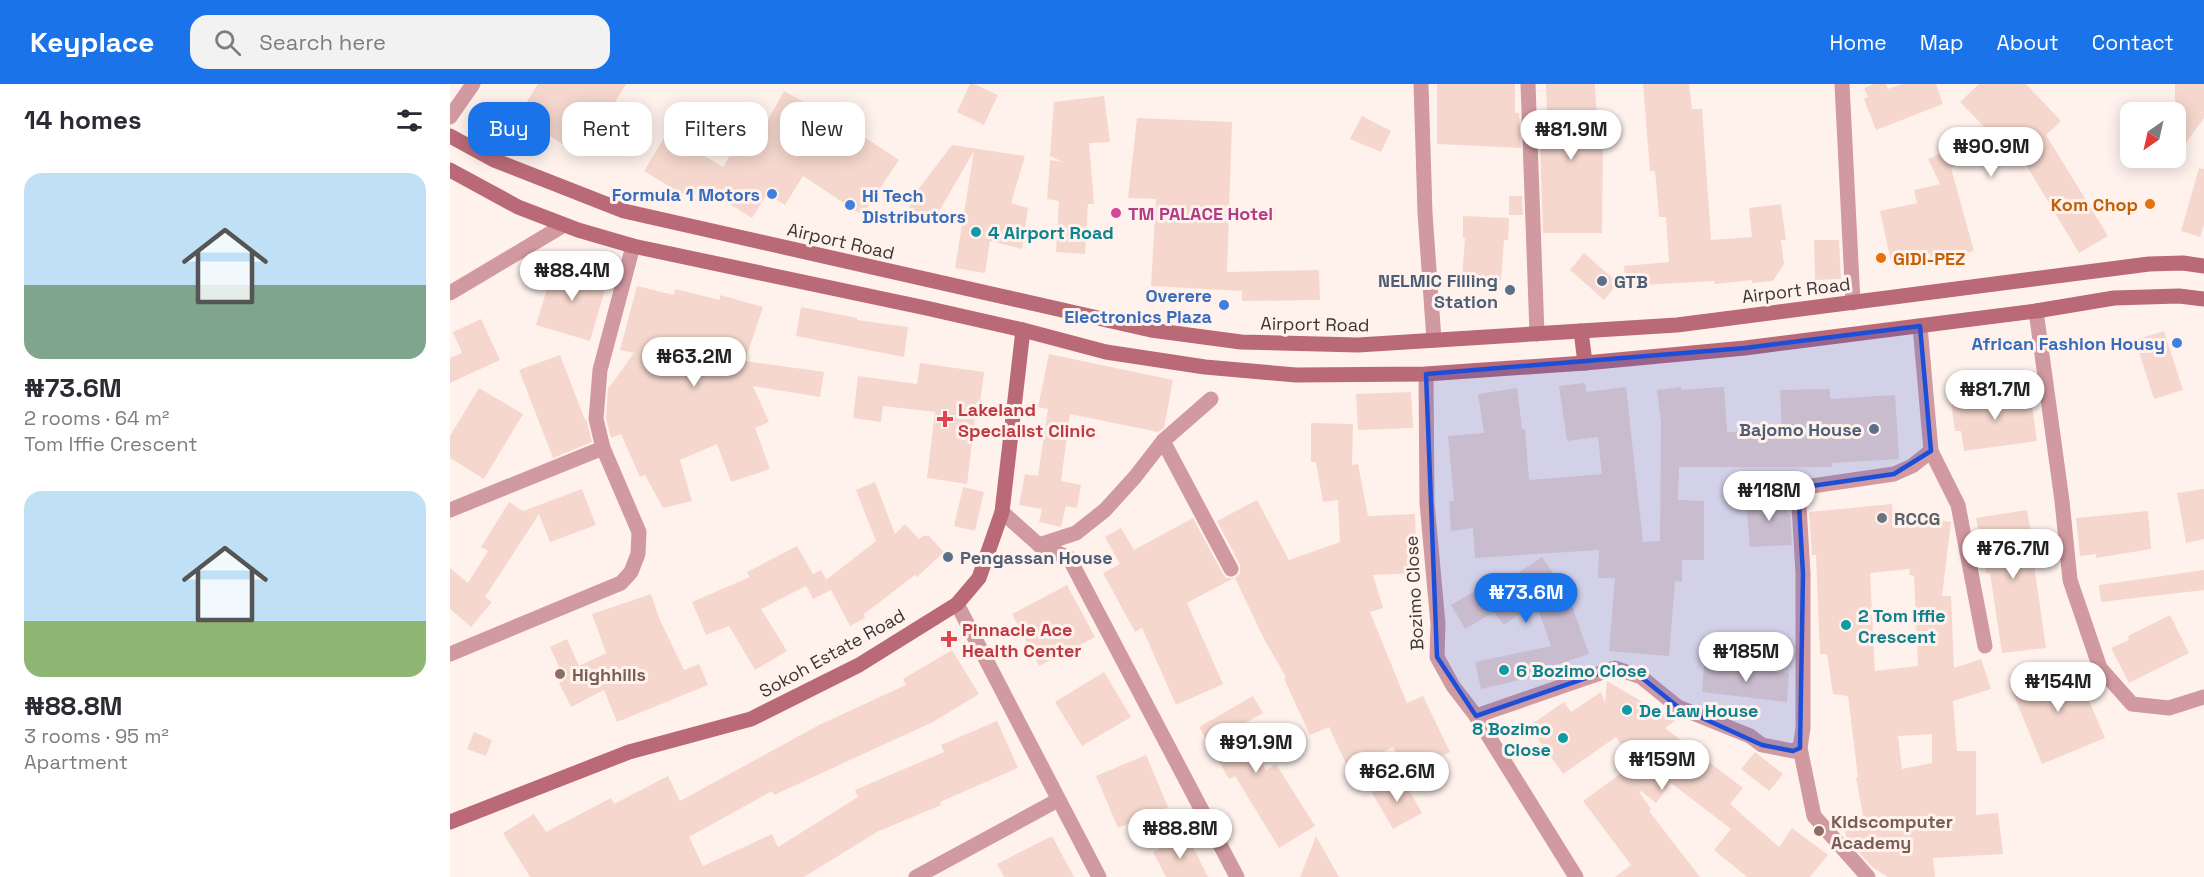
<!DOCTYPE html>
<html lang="en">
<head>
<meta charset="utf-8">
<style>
  :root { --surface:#fff; --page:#f2f2f3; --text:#2b2b33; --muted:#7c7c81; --accent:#1a73e8 }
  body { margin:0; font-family:"Space Grotesk",sans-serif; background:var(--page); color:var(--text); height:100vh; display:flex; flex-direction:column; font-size:22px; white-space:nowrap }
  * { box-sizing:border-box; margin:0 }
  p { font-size:20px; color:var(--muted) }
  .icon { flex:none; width:33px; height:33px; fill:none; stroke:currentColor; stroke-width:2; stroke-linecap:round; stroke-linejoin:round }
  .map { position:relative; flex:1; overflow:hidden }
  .details { display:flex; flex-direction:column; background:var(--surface); width:450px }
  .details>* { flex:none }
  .hud { position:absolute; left:18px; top:18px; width:570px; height:54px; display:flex; gap:12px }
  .needle { width:39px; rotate:214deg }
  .tools { position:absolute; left:1670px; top:18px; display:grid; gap:12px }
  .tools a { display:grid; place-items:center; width:66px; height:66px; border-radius:12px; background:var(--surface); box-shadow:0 3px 15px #0003; font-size:30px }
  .price { position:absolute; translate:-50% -51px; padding:0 14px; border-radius:21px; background:#fff; color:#222; font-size:20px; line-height:39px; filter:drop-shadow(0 2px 3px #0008) }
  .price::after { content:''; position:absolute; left:50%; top:36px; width:18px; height:14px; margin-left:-9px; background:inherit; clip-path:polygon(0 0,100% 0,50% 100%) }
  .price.on { background:var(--accent); color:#fff }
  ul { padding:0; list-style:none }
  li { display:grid; align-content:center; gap:12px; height:318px; padding:0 24px }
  li span { display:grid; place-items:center; height:186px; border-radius:18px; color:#555 }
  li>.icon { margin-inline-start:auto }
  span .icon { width:108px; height:108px; fill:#fffc; stroke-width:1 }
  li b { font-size:26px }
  h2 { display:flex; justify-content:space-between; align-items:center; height:72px; padding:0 24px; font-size:26px }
  .chip { padding:0 21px; border-radius:18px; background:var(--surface); box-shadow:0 3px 15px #0003; font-size:21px; line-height:54px }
  .chip.on { background:var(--accent); color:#fff }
  header { display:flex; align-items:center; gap:36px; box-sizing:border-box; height:84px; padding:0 30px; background:var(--accent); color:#fff }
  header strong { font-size:28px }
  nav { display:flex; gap:33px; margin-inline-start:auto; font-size:21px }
  .search { width:420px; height:54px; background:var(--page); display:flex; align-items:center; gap:15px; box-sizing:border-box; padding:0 21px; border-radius:18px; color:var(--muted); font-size:22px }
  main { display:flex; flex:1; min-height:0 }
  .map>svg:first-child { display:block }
  .building { fill:#f5d7cd; fill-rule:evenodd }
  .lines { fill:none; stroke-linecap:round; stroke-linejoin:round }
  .street { stroke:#d199a0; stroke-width:15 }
  .secondary { stroke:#ba6a77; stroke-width:15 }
  .marked { fill:#1d4ed8; fill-opacity:0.2; stroke:#1d4ed8; stroke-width:4.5; stroke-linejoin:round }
  .shop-dot { fill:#3f7fe0; stroke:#fff2ed; stroke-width:2 }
  .food-dot { fill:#e8710a; stroke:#fff2ed; stroke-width:2 }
  .hotel-dot { fill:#d1479c; stroke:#fff2ed; stroke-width:2 }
  .culture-dot { fill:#0f9aa8; stroke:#fff2ed; stroke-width:2 }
  .service-dot { fill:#5c6f8a; stroke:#fff2ed; stroke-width:2 }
  .health-dot { fill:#e0444e; stroke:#fff2ed; stroke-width:2 }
  .worship-dot { fill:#6b7280; stroke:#fff2ed; stroke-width:2 }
  .education-dot { fill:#8d6e63; stroke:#fff2ed; stroke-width:2 }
  .labels { text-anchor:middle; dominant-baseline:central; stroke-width:6; stroke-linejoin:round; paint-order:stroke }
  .shop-label { font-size:18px; font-weight:bold; fill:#366cbe; stroke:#fff2ed; text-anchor:end }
  .food-label { font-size:18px; font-weight:bold; fill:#c56008; stroke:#fff2ed; text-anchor:end }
  .hotel-label { font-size:18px; font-weight:bold; fill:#b23c85; stroke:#fff2ed; text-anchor:start }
  .culture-label { font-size:18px; font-weight:bold; fill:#0d838f; stroke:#fff2ed; text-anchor:start }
  .street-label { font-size:18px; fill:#3b3532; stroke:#fff2ed }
  .service-label { font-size:18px; font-weight:bold; fill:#4e5e75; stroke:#fff2ed; text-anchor:end }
  .health-label { font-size:18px; font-weight:bold; fill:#be3a42; stroke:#fff2ed; text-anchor:start }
  .worship-label { font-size:18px; font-weight:bold; fill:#5b616d; stroke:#fff2ed; text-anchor:start }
  .education-label { font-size:18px; font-weight:bold; fill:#785e54; stroke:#fff2ed; text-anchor:start }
</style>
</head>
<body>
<header>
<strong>Keyplace</strong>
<div class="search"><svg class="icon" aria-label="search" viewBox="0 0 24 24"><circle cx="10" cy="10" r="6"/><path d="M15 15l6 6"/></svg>Search here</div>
<nav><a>Home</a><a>Map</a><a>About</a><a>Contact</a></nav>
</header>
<main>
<section class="details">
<h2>14 homes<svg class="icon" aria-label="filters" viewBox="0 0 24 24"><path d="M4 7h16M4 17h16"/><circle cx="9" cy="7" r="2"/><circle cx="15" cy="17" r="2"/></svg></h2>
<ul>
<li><span style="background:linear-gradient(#bfe0f5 60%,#7fa58c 0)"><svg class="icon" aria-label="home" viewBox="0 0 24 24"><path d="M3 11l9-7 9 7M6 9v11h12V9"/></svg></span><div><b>₦73.6M</b><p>2 rooms · 64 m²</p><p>Tom Iffie Crescent</p></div></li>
<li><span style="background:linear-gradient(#bfe0f5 70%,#8fb573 0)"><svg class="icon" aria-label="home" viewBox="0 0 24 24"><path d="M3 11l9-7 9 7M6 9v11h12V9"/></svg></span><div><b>₦88.8M</b><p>3 rooms · 95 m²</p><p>Apartment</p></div></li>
</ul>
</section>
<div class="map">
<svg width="1754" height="793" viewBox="0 0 1754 793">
  <rect width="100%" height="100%" fill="#fff2ed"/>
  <!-- building -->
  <g class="building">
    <polygon points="88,0 176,0 132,72 68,32"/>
    <polygon points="520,0 524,0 548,11 534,41 507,28"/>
    <polygon points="987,0 1065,0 1065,29 1069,29 1071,64 987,60"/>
    <polygon points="1096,0 1145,0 1148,57 1153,57 1152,149 1093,149 1089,29 1097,28"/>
    <polygon points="1193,0 1239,0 1242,25 1252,25 1261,156 1302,153 1299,124 1331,120 1336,156 1331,156 1334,180 1323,197 1302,199 1302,196 1265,200 1264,197 1176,202 1174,182 1219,178 1216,133 1209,133 1205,87 1200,87"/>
    <polygon points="1424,0 1436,0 1438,5 1452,0 1486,0 1493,20 1426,46 1414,15 1418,13 1414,4"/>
    <polygon points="1529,0 1576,0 1611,37 1596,51 1658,152 1629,169 1572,74 1567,78 1550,60 1501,84 1524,167 1482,178 1480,170 1441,178 1430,127 1467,119 1464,106 1490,100 1478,75 1538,47 1510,18"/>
    <polygon points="1725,0 1754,0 1754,34 1725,74"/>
    <polygon points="334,7 386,36 387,35 449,76 412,131 353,92 335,121 317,110 302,134 251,102 242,116 194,87 217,49 273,83 295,46 308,54"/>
    <polygon points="654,12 660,58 639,59 644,120 638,120 635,170 606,168 609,117 597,115 600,76 613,78 600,72 604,18"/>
    <polygon points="912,32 941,47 931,68 900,55"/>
    <polygon points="687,34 782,38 777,188 869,186 870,216 792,217 792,207 701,202 706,115 678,114"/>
    <polygon points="502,61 575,72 561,119 578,124 572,165 540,157 535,189 505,184 524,67 481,141 455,132 467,107"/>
    <polygon points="1749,84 1754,85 1754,141 1750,153 1731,147"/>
    <polygon points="1059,112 1072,112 1073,131 1059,131"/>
    <polygon points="1013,132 1059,134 1058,156 1054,156 1051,196 1012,193 1015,154 1013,154"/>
    <polygon points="1364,156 1389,156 1391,195 1365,196"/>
    <polygon points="1134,169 1168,199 1154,216 1120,186"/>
    <polygon points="105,179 158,195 140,257 86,241"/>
    <polygon points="187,202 224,211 225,205 270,216 270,211 313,223 295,277 374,288 370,313 303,302 319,338 305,344 320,385 281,398 267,360 230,376 242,417 213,424 195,391 190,393 171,350 161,354 156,334 158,305 184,269 170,266"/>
    <polygon points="351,223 407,234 407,236 458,243 454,273 346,252"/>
    <polygon points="31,235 50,276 0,299 0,274 12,269 3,248"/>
    <polygon points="1714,247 1733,306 1704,315 1685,256"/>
    <polygon points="599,270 723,296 714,344 708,348 620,330 611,397 631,401 627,424 616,422 611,443 589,438 592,425 569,421 575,390 588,392 598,325 588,323"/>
    <polygon points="110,271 135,336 136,334 142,358 103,374 69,286"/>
    <polygon points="470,279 534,288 528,334 525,334 517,400 477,394 485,328 433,322 431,338 403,334 408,292 467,300"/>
    <polygon points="1135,299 1136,308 1176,303 1193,458 1210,457 1211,338 1207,306 1231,303 1232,306 1274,303 1277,348 1332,347 1330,306 1380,305 1380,315 1445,311 1449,375 1382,379 1382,383 1229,383 1228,416 1254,417 1254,476 1232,476 1232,498 1225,497 1219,572 1159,567 1165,494 1148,494 1149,466 1025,474 1023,444 1001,447 999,417 1004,417 998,352 1034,349 1028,310 1067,304 1072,345 1075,345 1079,396 1152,390 1148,353 1117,357 1109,302"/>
    <polygon points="29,304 73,330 34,395 0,374 0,352"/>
    <polygon points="1580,307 1587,357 1514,367 1511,347 1505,347 1501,318"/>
    <polygon points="961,308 963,344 908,346 906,310"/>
    <polygon points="861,339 903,340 902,381 908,380 918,432 965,430 967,489 923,491 933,524 920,528 957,619 973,612 1000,668 955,689 943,663 898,684 879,643 860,651 834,595 836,593 814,555 785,494 790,490 790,481 767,437 807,416 839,476 890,458 888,416 873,418 866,378 861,378"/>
    <polygon points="425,398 445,450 455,440 469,455 473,452 479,452 494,468 467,493 465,491 414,530 415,534 400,542 381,506 363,515 356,502 311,525 337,567 305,586 279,542 256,551 242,518 300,493 297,488 347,462 363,490 371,486 381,505 376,496 426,457 406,406"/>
    <polygon points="513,403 534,408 525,447 504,442"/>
    <polygon points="132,405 146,441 100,458 89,430 35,513 42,518 21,543 0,525 0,484 18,499 38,467 31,463 59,418 73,427"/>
    <polygon points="1754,405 1754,455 1736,459 1727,409"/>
    <polygon points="1336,412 1337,430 1340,430 1342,461 1300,463 1296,415"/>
    <path d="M1442,420L1443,431L1501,438L1492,512H1501L1504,584L1531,575L1541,605L1503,617L1507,667H1526V731L1548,729L1553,770L1483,774L1485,793H1438L1422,783L1396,754L1395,744L1415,742L1406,694L1408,693L1398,612L1383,610L1377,570H1370L1366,471H1362L1359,428ZM1460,485L1459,491L1464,492L1468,582L1425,587L1420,489ZM1482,650V679L1452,685L1448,652Z"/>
    <polygon points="1577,426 1587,481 1584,481 1596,564 1552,569 1540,489 1536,489 1526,434"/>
    <polygon points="1698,427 1701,465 1646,474 1646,470 1630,472 1626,434"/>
    <polygon points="743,434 773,490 776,494 784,494 737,519 773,600 726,621 692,544 685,548 653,489 670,480 655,453 671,444 684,466"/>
    <polygon points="1092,473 1118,511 1139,570 1082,589 1083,593 1031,605 1025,578 1101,562 1086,519 1054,541 1044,528 1015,545 1001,521 1027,506 1031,514"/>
    <polygon points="1754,486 1754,506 1651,518 1649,501"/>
    <polygon points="617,501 645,553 589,582 562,530"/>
    <polygon points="201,510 209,534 234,586 249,580 258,601 167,638 154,606 121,623 109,599 115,596 100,563 117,555 129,582 156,569 142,530"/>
    <polygon points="1720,531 1739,569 1679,599 1661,564 1679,556 1678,552"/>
    <polygon points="502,566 529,610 483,638 324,711 322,707 239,753 253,782 322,750 328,763 408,713 405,706 494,668 491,661 547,637 568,684 490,718 491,721 427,748 354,793 80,793 53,749 84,730 96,748 161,714 164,720 218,692 230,717 369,641 456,601 453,595"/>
    <polygon points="1623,579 1655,654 1592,680 1561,604"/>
    <polygon points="1254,581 1339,589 1337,618 1252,608"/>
    <polygon points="654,588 681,633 632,662 605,618"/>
    <polygon points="1157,597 1225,637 1215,644 1293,704 1280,720 1329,763 1342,744 1378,771 1360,793 1297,793 1264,766 1281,745 1221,699 1206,719 1191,707 1189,708 1201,725 1199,727 1250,793 1165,793 1181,781 1133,717 1184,680 1166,653 1113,690 1079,642 1114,618 1121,628 1151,608 1155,619"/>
    <polygon points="803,612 813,629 790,642 816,686 826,680 865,742 829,764 785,692 779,695 749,643"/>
    <polygon points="24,648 42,656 36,672 17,665"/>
    <polygon points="1305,668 1333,690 1319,707 1291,685"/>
    <polygon points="696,671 718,723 668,744 646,692"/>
    <polygon points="951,692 972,729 943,745 922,709"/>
    <polygon points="737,751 758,793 716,793 703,768"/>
    <polygon points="602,752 624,793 554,793 547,780"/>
    <polygon points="866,752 889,793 850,793"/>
  </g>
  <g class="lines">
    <!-- street -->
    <g class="street">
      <polyline points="971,0 975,129 984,256"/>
      <polyline points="1078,0 1087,250"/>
      <polyline points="1392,0 1403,219"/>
      <polyline points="0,33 23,0"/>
      <polyline points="0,209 114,141"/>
      <polyline points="1586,227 1612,417 1620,496 1650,584 1682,620 1719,624 1754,613"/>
      <polyline points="976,290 977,419 988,540 987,573 1003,602 1026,632 1126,793"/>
      <polyline points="713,357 781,485"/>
      <polyline points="1481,367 1508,421 1535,562"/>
      <polyline points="0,426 153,364"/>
      <polyline points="552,428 589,461 619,474 787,793"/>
      <polyline points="589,461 626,449 655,426 685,393 713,357 761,315"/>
      <polyline points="507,520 649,793"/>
      <polyline points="0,570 171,499 181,488 188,470 189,448 153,364 146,335 150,286 183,162"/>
      <polyline points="1026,632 1165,584 1191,593 1228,623 1300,652 1312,661 1343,667 1350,664"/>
      <polyline points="466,793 608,716"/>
      <polyline points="1418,793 1364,732 1350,664 1353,644 1353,490 1348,404 1444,390 1462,382 1481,367 1470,242"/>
    </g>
    <!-- secondary -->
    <g class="secondary">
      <polyline points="0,52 44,76 174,127 701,246 791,258 908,261 1227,241 1699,180 1733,179 1754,182"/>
      <polyline points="0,86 68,123 128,146 183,162 476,224 573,246 656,268 755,283 846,291 976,290 1135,279 1295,264 1586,227 1664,214 1729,212 1754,215"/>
      <polyline points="1131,247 1135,279"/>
      <polyline points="0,738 179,668 301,635 409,581 507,520 529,494 552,428 573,246"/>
    </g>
  </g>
  <!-- marked area -->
  <path class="marked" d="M1470,242L1481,367L1444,390L1348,404L1353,490L1350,664L1343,667L1312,661L1228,623L1191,593L1165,584L1026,632L987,573L976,290L1295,264Z"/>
  <!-- markers -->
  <g class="shop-dot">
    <circle cx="322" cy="110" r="6"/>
    <circle cx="400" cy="121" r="6"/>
    <circle cx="774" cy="221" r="6"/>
    <circle cx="1727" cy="259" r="6"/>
  </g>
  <g class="food-dot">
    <circle cx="1700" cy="120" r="6"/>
    <circle cx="1431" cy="174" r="6"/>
  </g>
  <circle class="hotel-dot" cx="666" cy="129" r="6"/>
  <g class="culture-dot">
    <circle cx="526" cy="148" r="6"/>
    <circle cx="1396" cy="541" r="6"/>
    <circle cx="1054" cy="586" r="6"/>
    <circle cx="1177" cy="626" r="6"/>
    <circle cx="1113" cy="654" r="6"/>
  </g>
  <g class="service-dot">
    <circle cx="1152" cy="197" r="6"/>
    <circle cx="1060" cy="206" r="6"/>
    <circle cx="1424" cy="345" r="6"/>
    <circle cx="498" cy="473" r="6"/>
  </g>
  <g class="health-dot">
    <path d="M492 326h6v6h6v6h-6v6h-6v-6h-6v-6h6z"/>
    <path d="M496 546h6v6h6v6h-6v6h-6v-6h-6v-6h6z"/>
  </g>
  <circle class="worship-dot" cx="1432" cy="434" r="6"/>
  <g class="education-dot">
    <circle cx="110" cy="590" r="6"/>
    <circle cx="1369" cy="747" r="6"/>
  </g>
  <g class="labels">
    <!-- shop labels -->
    <g class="shop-label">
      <text x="310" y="110">Formula 1 Motors</text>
      <text x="412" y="111" text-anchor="start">Hi Tech<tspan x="412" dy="21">Distributors</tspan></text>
      <text x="762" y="211">Overere<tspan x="762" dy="21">Electronics Plaza</tspan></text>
      <text x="1715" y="259">African Fashion Housy</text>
    </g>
    <!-- food labels -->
    <g class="food-label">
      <text x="1688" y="120">Kom Chop</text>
      <text x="1443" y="174" text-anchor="start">GIDI-PEZ</text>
    </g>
    <!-- hotel labels -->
    <g class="hotel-label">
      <text x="678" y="129">TM PALACE Hotel</text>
    </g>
    <!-- culture labels -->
    <g class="culture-label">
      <text x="538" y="148">4 Airport Road</text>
      <text x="1408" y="531">2 Tom Iffie<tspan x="1408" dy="21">Crescent</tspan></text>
      <text x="1066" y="586">6 Bozimo Close</text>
      <text x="1189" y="626">De Law House</text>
      <text x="1101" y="644" text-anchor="end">8 Bozimo<tspan x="1101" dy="21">Close</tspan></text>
    </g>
    <!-- street labels -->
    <g class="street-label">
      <text transform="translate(391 157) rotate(13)">Airport Road</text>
      <text transform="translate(1346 206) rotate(-7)">Airport Road</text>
      <text transform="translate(865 240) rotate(1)">Airport Road</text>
      <text transform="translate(964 509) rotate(-93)">Bozimo Close</text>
      <text transform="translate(382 569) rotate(-29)">Sokoh Estate Road</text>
    </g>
    <!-- service labels -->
    <g class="service-label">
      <text x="1048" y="196">NELMIC Filling<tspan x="1048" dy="21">Station</tspan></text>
      <text x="1164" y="197" text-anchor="start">GTB</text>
      <text x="1412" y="345">Bajomo House</text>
      <text x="510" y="473" text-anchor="start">Pengassan House</text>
    </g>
    <!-- health labels -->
    <g class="health-label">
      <text x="508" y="325">Lakeland<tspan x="508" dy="21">Specialist Clinic</tspan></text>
      <text x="512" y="545">Pinnacle Ace<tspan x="512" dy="21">Health Center</tspan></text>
    </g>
    <!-- worship labels -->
    <g class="worship-label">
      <text x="1444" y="434">RCCG</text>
    </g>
    <!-- education labels -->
    <g class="education-label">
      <text x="122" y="590">Highhills</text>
      <text x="1381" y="737">Kidscomputer<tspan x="1381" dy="21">Academy</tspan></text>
    </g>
  </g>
</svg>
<div class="tools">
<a><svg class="needle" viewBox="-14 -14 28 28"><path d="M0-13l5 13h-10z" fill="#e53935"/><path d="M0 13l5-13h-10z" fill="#7c7c81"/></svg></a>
</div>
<b class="price" style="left:1121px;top:77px">₦81.9M</b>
<b class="price" style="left:1541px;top:94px">₦90.9M</b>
<b class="price" style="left:122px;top:218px">₦88.4M</b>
<b class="price" style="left:244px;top:304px">₦63.2M</b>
<b class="price" style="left:1545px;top:337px">₦81.7M</b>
<b class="price" style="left:1319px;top:438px">₦118M</b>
<b class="price" style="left:1563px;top:496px">₦76.7M</b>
<b class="price on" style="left:1076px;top:540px">₦73.6M</b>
<b class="price" style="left:1296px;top:599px">₦185M</b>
<b class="price" style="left:1608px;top:629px">₦154M</b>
<b class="price" style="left:806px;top:690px">₦91.9M</b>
<b class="price" style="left:1212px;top:707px">₦159M</b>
<b class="price" style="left:947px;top:719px">₦62.6M</b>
<b class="price" style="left:730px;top:776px">₦88.8M</b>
<div class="hud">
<a class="chip on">Buy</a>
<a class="chip">Rent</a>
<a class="chip">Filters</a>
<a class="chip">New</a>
</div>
</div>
</main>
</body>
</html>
